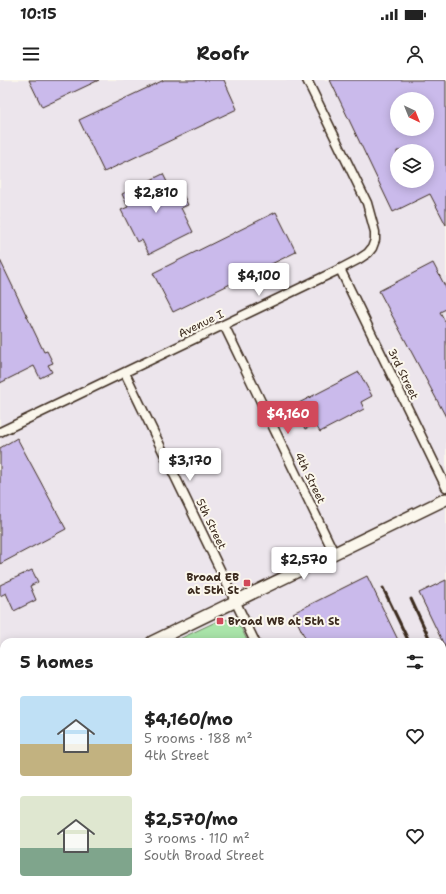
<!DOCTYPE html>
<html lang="en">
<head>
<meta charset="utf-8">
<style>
  :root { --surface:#fff; --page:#f6f6f6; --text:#222; --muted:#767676; --accent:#d1495b }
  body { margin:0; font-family:"Shantell Sans",sans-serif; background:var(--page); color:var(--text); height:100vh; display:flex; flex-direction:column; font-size:15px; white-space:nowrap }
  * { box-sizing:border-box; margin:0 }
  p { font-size:13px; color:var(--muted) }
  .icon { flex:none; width:22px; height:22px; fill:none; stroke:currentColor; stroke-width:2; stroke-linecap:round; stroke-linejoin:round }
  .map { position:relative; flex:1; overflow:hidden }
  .details { position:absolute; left:0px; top:558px; width:446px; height:256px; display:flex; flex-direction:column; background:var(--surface); border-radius:12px 12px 0 0; box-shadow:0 2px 10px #0003 }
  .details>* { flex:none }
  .needle { width:26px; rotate:137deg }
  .tools { position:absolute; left:390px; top:12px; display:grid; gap:8px }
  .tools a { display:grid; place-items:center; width:44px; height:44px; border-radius:50%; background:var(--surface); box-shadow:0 2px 10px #0003; font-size:20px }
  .price { position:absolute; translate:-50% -34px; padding:0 9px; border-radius:4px; background:#fff; color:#222; font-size:13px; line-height:26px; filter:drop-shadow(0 1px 2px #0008) }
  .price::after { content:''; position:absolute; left:50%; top:24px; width:12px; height:9px; margin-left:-6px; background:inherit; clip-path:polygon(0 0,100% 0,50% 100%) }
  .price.selected { background:var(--accent); color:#fff }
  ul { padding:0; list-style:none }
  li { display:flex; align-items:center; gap:12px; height:100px; padding:0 20px }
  li span { display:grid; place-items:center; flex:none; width:112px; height:80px; border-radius:4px; color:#555 }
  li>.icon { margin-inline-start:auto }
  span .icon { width:48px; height:48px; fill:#fffc; stroke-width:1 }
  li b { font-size:17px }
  h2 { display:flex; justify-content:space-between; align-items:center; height:48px; padding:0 20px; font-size:17px }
  .status { display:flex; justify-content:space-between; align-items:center; height:28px; padding:0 20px; background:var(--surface); direction:ltr }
  .status svg { height:11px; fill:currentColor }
  header { display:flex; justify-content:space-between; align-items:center; height:52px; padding:0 20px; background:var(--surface); font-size:18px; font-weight:700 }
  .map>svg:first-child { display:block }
  .built { fill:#ece5ec; fill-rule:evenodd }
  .green { fill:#a9e4a9; stroke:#728764 }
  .building { fill:#cabaeb; stroke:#3b2a1e; fill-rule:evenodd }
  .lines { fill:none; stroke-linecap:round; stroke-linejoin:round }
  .minor-casing { stroke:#3b2a1e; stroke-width:11 }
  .tertiary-casing { stroke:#3b2a1e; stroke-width:14 }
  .minor { stroke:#fbf7ec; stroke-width:8 }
  .tertiary { stroke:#fbf7ec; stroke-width:11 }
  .rail { stroke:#3b2a1e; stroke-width:3 }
  .poi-dot { fill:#d1495b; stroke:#fbf7ec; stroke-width:1.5 }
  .labels { text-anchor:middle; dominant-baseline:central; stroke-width:4; stroke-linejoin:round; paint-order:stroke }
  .street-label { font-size:11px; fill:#3b2a1e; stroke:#fbf7ec }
  .poi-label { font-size:11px; font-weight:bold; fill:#3b2a1e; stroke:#fbf7ec; text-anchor:end }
</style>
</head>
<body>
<div class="status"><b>10:15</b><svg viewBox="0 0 49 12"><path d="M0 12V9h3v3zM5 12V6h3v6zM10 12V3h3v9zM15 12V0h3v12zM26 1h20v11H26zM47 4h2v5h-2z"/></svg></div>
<header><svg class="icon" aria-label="menu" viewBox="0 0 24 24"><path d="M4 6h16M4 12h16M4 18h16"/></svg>Roofr<svg class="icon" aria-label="person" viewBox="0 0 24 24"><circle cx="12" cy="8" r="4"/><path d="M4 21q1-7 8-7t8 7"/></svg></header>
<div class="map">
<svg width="446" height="814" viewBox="0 0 446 814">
  <rect width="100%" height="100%" fill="#fbf7ec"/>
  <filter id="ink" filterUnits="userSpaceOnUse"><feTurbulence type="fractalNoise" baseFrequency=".025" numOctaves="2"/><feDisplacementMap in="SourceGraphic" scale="8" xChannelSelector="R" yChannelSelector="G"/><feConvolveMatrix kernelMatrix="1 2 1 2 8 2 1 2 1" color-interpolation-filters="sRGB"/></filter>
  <g filter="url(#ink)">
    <!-- built -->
    <path class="built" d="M0,0H446V814H0ZM397,19H427V49H397ZM397,71H427V101H397ZM4,562H442V810H4Z"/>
    <!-- green -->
    <g class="green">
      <path d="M222,539C241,541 240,547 248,562H173Z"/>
      <polygon points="265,810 368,810 369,813 267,814"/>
    </g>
    <!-- building -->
    <g class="building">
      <polygon points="29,0 99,0 42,27"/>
      <polygon points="164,0 224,0 237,29 104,92 79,40"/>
      <path d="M330,0H446V145L430,114L393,132ZM397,19H427V49H397ZM397,71H427V101H397Z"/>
      <polygon points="163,94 171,110 175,108 176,110 180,108 188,125 181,128 193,152 149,174 142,160 137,162 121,130 128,127 122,114"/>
      <polygon points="276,132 296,172 173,232 153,193"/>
      <polygon points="0,180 44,272 47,271 53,283 48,285 52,292 40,298 34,286 0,303"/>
      <polygon points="433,183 446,208 446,229 440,232 446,243 446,337 379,211"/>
      <polygon points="359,292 372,316 361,322 364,329 320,352 315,344 305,349 293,326"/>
      <polygon points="17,358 66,449 0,484 0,368"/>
      <polygon points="32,490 38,502 30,506 36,520 14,531 6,513 0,516 0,505"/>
      <polygon points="367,496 399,562 307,562 293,533"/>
      <polygon points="446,500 446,569 419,513"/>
    </g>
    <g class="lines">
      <defs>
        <g id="minor">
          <polyline points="340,189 446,407"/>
          <polyline points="224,245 334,473"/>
          <polyline points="125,293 255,562"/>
          <polyline points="0,352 340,189 359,179 368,173 372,168 375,160 375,152 367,123 307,0"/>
          <polyline points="0,578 4,586"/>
          <polyline points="256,810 258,814"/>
          <polyline points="376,810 378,814"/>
        </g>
        <g id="tertiary">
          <polyline points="152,562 446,419"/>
          <polyline points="0,635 4,633"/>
        </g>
      </defs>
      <!-- minor casing -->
      <use href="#minor" class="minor-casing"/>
      <!-- tertiary casing -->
      <use href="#tertiary" class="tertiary-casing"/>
      <!-- minor -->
      <use href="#minor" class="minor"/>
      <!-- tertiary -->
      <use href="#tertiary" class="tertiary"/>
      <!-- rail -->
      <g class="rail">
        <polyline points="383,508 409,562"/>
        <polyline points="411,519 431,562"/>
        <polyline points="442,584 446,593"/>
        <polyline points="442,630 446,639"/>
        <polyline points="100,810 102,814"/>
        <polyline points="122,810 124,814"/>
      </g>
    </g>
  </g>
  <!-- markers -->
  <g class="poi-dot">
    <rect x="243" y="499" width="8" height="8" rx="2"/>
    <rect x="216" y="537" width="8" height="8" rx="2"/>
  </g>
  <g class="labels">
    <!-- street labels -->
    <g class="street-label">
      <text transform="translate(201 244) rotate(-26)">Avenue I</text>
      <text transform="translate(403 294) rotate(64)">3rd Street</text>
      <text transform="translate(310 398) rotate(64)">4th Street</text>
      <text transform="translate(211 444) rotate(64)">5th Street</text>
    </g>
    <!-- poi labels -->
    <g class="poi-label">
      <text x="239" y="497">Broad EB<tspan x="239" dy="13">at 5th St</tspan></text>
      <text x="228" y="541" text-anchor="start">Broad WB at 5th St</text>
    </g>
  </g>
</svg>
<div class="tools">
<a><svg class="needle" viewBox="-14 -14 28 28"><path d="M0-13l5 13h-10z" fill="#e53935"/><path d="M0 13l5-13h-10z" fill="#767676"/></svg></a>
<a><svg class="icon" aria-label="layers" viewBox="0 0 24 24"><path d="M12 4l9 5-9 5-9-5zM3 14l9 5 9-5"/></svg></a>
</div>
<b class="price" style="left:156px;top:134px">$2,810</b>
<b class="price" style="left:259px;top:217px">$4,100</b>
<b class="price selected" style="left:288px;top:355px">$4,160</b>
<b class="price" style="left:190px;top:402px">$3,170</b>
<b class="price" style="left:304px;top:501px">$2,570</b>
<section class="details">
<h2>5 homes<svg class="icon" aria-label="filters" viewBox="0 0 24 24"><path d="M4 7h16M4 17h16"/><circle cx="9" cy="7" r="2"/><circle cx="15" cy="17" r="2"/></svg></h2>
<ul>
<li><span style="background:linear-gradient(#bfe0f5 60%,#c2b280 0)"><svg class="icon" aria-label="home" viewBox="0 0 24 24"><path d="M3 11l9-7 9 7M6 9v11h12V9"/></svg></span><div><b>$4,160/mo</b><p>5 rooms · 188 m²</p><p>4th Street</p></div><svg class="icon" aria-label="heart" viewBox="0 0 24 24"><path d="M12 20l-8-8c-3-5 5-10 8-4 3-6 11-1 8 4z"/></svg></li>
<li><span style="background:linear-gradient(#dfe7d0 65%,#7fa58c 0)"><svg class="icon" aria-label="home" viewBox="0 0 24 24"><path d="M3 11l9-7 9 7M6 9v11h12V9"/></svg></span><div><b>$2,570/mo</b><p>3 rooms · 110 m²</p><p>South Broad Street</p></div><svg class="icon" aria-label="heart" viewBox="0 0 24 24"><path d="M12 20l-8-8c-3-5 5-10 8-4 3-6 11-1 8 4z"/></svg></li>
</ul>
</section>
</div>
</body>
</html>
